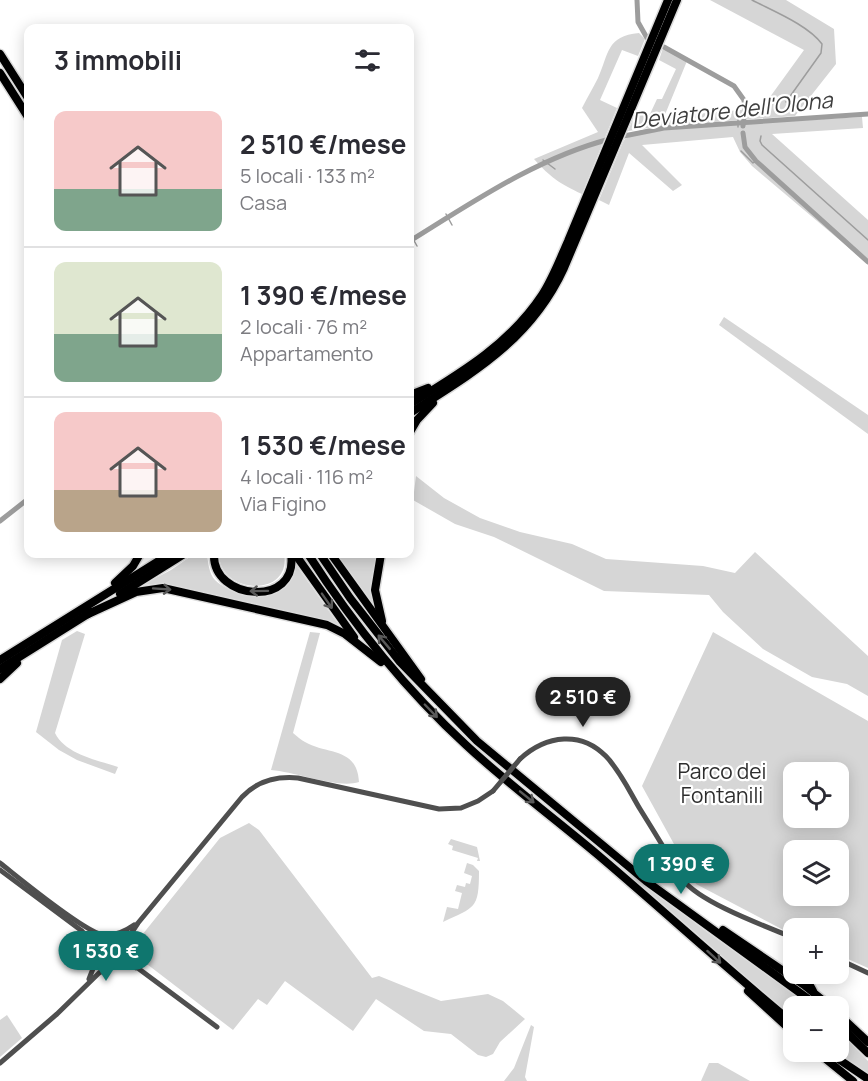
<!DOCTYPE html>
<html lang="it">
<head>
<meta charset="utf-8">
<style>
  :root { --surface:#fff; --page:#f2f2f3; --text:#2b2b33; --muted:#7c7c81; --line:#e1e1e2; --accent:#0f766e }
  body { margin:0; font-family:Manrope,sans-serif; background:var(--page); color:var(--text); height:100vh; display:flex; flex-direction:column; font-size:22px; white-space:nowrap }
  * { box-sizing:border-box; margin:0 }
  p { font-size:20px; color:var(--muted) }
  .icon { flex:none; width:33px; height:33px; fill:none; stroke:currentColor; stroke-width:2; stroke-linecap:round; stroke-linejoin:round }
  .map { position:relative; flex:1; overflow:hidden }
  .side { position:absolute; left:24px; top:24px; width:390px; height:534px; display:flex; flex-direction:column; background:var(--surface); border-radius:12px; box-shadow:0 3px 15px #0003 }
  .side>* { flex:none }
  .fabs { position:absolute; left:783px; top:762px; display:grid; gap:12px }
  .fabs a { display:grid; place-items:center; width:66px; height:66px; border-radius:12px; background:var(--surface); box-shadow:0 3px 15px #0003; font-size:30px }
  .price { position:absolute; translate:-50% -51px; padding:0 14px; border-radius:21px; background:var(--accent); color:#fff; font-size:20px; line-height:39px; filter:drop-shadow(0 2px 3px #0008) }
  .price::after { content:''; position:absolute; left:50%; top:36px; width:18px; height:14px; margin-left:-9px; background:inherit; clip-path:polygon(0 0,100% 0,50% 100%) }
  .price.current { background:#222; color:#fff }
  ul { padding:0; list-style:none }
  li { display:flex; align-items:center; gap:18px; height:150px; padding:0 30px }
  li+li { border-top:2px solid var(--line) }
  li span { display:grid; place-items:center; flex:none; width:168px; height:120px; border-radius:12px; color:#555 }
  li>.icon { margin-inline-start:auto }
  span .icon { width:72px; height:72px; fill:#fffc; stroke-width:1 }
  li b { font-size:26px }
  h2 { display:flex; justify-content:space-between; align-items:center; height:72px; padding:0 30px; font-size:26px }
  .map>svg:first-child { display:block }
  .green { fill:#d6d6d6; fill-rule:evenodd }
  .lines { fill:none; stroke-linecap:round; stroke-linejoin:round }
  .stream { stroke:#9d9d9d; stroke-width:1.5 }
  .canal { stroke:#9d9d9d; stroke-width:5 }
  .highway-casing { stroke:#dbdbdb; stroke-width:11 }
  .minor { stroke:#4f4f4f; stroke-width:5 }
  .highway { stroke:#000; stroke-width:8 }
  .minor-bridge { stroke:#4f4f4f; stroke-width:5 }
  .oneway { stroke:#595959 }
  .labels { text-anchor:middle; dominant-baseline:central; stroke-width:4.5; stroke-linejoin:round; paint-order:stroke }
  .park-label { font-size:21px; fill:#2d2d2d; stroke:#fff }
  .water-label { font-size:22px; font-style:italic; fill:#3e3e3e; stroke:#fff }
</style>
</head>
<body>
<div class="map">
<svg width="868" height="1081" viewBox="0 0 868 1081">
  <rect width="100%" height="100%" fill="#fff"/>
  <!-- green -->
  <g class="green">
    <path d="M710,0H786L834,29L836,64L795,116L663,126L628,131C633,119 636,110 650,114L657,99H662L676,69L659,60L663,48L687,61L664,117L762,108L804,50Z"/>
    <path d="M639,33L645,39L638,56L622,50L600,100L617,108L582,194C560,184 550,177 534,159L598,132L582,108C587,98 593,88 598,78C609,54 606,36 639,33Z"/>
    <polygon points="862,117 863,128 772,134 868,220 868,264 752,166 740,152 733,137 642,145 682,185 673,191 629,153 609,205 599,200 623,142 625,139 631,136 665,130 747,123"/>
    <polygon points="724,317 868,415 868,434 719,325"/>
    <polygon points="416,476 444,498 480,518 520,532 572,544 606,559 703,566 735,573 755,552 868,656 868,696 847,684 812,677 763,649 723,612 709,595 604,591 494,537 455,524 413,500"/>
    <path d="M194,554H207C208,562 209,574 215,580C222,587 231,590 240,592C267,600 287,593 296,565L341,628L320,619L178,587L162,584L142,585L171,570Z"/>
    <path d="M219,554H284C292,598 219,595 219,554Z"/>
    <polygon points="336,554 378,554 372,583 373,604 371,606"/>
    <path d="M77,631L85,634L55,733C65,754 97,760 118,767L115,774L77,760L59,750L36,732L62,640Z"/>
    <path d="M310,632L320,633L293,733C297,736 301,740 305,742C328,755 357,747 359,782C338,789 297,772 271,770Z"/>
    <path d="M713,632L868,721V968L839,955L838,928H794L793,935L696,884L642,786ZM794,772H838V818H794ZM794,850H838V896H794Z"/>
    <polygon points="249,823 259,830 372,978 379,976 441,1001 488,994 503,1001 525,1019 500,1042 493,1054 486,1057 478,1055 451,1034 424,1031 376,999 353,1031 285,981 267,1005 258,999 233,1030 139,958 134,945 220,838"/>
    <polygon points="451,839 477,847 480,861 477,861 478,858 452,850 453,846 448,844"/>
    <polygon points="604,853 707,932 811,1006 794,1006 793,1018"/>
    <path d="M467,863L473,865L479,871C479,909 475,907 443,922L447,907L458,909L462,893L455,891L457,885L465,887L466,883L470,884L472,876L464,873Z"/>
    <circle cx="110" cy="949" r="10"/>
    <polygon points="7,1015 22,1038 0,1057 0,1020"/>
    <polygon points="531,1025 534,1027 525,1077 527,1081 504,1081 514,1068"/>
    <polygon points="839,1031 868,1061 868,1073 836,1052 838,1052"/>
    <polygon points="709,1063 718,1063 750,1081 701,1081"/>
  </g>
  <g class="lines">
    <!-- stream -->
    <g class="stream">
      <path d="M752,0C773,11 808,25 822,44L821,53L786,102"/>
      <polyline points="738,127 738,116"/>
      <polyline points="761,136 760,141 762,145 868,240"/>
      <polyline points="741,151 753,163 756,161"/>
      <polyline points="543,160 555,169"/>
      <polyline points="446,214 452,225"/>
      <polyline points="412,237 417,246"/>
    </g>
    <!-- canal -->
    <g class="canal">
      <polyline points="637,0 638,22 647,38"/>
      <polyline points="664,47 734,86 744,100 745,111"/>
      <polyline points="743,126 744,117"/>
      <polyline points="743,133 745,147 756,161 868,262"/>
      <polyline points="619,137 664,128 868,114"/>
      <path d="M410,241C473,202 537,158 610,139"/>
      <polyline points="0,521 28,499"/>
    </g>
    <defs>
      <g id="highway">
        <polyline points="0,54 28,98"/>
        <polyline points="0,73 28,117"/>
        <polyline points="410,395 428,388"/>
        <path d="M410,404C459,374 509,345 542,295C553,278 560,259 568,241L668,0"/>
        <path d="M410,413C474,372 531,340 564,268L677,0"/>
        <polyline points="410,432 417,420 433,403"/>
        <path d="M214,554C212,601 299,608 291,554"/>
        <polyline points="295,554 354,637"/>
        <path d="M308,554C353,624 404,688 466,745C508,784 554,818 598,855C664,911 727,969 794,1024"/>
        <polyline points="320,554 350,598 400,662 477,741 646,881 818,1006"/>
        <polyline points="331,554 421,679"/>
        <polyline points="381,554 375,590 382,621"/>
        <polyline points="115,583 133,566 140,554"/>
        <polyline points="120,594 184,554"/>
        <polyline points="88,614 136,592 163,588 327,625 345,634 381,662"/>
        <polyline points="0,660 170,554"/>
        <polyline points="0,669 91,612"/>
        <polyline points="0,679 17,663"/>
        <polyline points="723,930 804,985 830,1006"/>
        <polyline points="807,974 808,982 813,991"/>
        <polyline points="748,991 794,1033"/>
        <polyline points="838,1014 868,1042"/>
        <polyline points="838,1024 868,1053"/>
        <polyline points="817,1052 853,1081"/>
        <polyline points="828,1052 868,1079"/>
      </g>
    </defs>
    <!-- highway casing -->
    <use href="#highway" class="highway-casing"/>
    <!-- minor -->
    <g class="minor">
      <path d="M520,759C533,747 546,740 564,739C606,737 622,779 640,809C655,833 669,856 683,880C701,903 765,926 794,938"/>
      <path d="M0,863C18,877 85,933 104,935C115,936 124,932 134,925"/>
      <polyline points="0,870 82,931 95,948 99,959 104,963 111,964"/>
      <polyline points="114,935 122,941 128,956 139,969 217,1027"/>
      <path d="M124,944L138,923L242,797C257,781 276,776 298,778L439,809L461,808L478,801L493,791"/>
      <polyline points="95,948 98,941 106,935"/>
      <polyline points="838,959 868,973"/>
      <polyline points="118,962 136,968"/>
      <polyline points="89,979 96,961 96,957"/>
      <polyline points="0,1063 57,1014 99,973 120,960 125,951"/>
    </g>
    <!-- highway -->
    <use href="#highway" class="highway"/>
    <!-- minor-bridge -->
    <polyline class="minor-bridge" points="493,791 520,759"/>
  </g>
  <!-- one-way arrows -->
  <defs><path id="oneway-shaft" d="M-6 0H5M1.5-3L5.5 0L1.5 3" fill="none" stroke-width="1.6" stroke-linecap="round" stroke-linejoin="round" transform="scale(1.5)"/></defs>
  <g class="oneway">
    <use href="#oneway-shaft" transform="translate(162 589) rotate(4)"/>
    <use href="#oneway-shaft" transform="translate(259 591) rotate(179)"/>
    <use href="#oneway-shaft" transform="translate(327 601) rotate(55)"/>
    <use href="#oneway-shaft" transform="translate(384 642) rotate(-130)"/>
    <use href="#oneway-shaft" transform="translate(431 711) rotate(46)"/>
    <use href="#oneway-shaft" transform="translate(527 797) rotate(39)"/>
    <use href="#oneway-shaft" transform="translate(714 957) rotate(42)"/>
  </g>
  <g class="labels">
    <!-- park labels -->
    <g class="park-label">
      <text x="722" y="771">Parco dei<tspan x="722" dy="24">Fontanili</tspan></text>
    </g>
    <!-- water labels -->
    <g class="water-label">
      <text transform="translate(732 110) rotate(-6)">Deviatore dell'Olona</text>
    </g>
  </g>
</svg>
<div class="fabs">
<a><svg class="icon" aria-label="locate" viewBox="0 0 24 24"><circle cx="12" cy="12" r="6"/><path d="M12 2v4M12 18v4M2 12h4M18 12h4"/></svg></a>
<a><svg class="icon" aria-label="layers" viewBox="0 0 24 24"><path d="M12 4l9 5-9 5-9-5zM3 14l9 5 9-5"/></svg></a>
<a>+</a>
<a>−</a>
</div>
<b class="price current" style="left:583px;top:728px">2 510 €</b>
<b class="price" style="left:681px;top:895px">1 390 €</b>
<b class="price" style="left:106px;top:982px">1 530 €</b>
<section class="side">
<h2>3 immobili<svg class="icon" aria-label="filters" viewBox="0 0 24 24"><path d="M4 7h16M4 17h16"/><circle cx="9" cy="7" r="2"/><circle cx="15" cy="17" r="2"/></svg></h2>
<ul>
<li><span style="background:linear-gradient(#f6c9c9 65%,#7fa58c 0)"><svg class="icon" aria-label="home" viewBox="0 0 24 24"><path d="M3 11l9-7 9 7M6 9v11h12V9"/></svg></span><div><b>2 510 €/mese</b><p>5 locali · 133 m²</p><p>Casa</p></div></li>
<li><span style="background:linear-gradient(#dfe7d0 60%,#7fa58c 0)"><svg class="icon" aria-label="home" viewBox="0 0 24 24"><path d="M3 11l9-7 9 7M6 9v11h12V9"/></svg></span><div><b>1 390 €/mese</b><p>2 locali · 76 m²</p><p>Appartamento</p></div></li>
<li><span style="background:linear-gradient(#f6c9c9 65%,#b9a48a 0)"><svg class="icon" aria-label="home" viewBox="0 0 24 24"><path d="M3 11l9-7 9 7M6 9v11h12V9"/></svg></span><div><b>1 530 €/mese</b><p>4 locali · 116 m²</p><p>Via Figino</p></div></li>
</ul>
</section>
</div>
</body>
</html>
